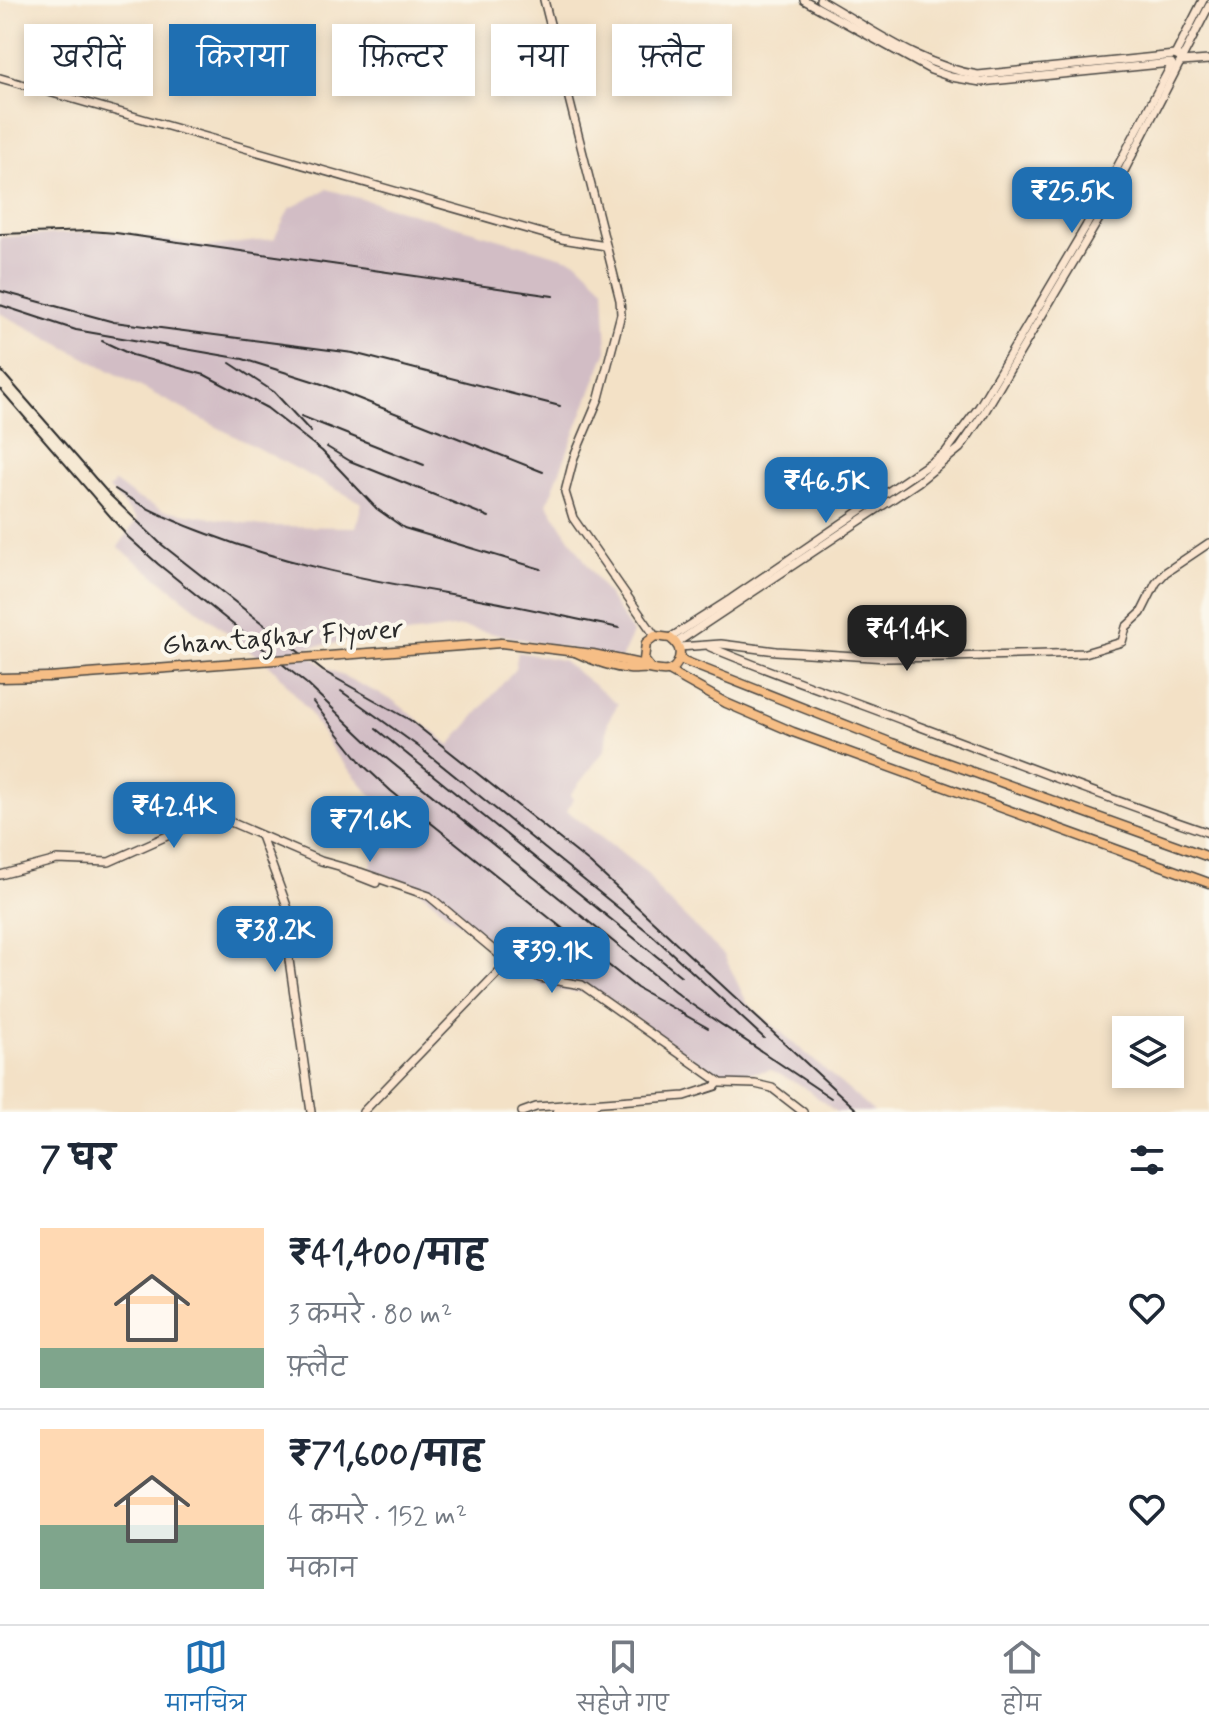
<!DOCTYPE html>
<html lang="hi">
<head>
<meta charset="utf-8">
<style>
  :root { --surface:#fff; --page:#f2f2f3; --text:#1f2937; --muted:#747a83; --line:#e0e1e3; --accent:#1f6fb2 }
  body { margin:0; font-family:Mynerve,"Playpen Sans Deva",sans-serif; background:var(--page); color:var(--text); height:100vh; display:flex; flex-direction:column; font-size:30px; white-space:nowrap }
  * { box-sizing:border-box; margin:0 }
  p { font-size:26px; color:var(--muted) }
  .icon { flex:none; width:44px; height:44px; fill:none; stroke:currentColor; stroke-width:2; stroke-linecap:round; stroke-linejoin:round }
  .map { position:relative; height:1112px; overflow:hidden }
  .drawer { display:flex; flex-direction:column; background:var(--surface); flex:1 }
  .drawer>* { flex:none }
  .top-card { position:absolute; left:24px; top:24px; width:800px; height:72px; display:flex; gap:16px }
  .controls { position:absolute; left:1112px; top:1016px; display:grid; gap:16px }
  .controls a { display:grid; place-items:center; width:72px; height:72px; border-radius:0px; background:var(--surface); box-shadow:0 4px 12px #0003; font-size:40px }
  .price { position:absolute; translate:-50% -68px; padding:0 18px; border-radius:16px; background:var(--accent); color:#fff; font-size:26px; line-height:52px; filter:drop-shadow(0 2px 4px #0008) }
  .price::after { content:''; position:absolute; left:50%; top:48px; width:24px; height:18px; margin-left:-12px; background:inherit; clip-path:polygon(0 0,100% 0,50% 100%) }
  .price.selected { background:#222; color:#fff }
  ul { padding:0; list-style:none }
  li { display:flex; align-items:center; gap:24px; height:200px; padding:0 40px }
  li+li { border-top:2px solid var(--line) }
  li span { display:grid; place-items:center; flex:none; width:224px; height:160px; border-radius:0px; color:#555 }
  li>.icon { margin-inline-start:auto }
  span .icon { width:96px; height:96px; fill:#fffc; stroke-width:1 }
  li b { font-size:34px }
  h2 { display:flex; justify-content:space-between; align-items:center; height:96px; padding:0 40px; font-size:34px }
  .tag { padding:0 28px; border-radius:0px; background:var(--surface); box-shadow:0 4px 12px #0003; font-size:28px; line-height:72px }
  .tag.selected { background:var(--accent); color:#fff }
  .tab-bar { display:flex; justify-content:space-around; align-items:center; height:112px; border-top:2px solid var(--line); background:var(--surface); font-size:22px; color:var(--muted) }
  .tab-bar a { display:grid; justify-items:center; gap:4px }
  .tab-bar .selected { color:var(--accent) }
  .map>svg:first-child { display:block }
  .industrial { fill:#d2bdc5 }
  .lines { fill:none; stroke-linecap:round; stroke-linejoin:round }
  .secondary-casing { stroke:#494642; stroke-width:10 }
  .primary-casing { stroke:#494642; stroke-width:11 }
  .secondary { stroke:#fbe5cf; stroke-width:7 }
  .primary { stroke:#f6be86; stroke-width:8 }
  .rail { stroke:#2b2b2b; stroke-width:2 }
  .primary-bridge-casing { stroke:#494642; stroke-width:11; stroke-linecap:butt }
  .primary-bridge { stroke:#f6be86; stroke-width:8 }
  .labels { text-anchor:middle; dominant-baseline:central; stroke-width:8; stroke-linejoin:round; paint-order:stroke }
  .street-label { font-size:28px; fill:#2b2b2b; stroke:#fbf7ec }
</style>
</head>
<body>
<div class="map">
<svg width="1209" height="1112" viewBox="0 0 1209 1112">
  <rect width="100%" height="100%" fill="#fbf7ec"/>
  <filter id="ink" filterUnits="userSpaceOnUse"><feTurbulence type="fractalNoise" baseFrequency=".0125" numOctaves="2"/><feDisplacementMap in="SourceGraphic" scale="16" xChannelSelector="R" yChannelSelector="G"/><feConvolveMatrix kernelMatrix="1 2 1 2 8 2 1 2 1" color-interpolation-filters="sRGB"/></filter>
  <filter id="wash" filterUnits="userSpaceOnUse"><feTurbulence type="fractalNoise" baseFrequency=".006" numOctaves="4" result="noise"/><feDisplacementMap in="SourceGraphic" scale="32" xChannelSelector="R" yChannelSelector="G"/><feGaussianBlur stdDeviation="1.8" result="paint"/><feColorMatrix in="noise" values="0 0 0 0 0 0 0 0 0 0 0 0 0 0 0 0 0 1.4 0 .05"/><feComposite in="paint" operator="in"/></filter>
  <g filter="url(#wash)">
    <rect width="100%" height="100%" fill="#f3e1c6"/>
    <!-- industrial -->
    <polygon class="industrial" points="327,189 577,261 604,287 607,350 547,504 633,633 621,659 461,627 300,648 327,668 394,701 450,745 515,669 518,652 562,660 618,704 608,721 605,750 570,795 573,799 567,811 648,874 659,892 724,955 747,1003 874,1112 836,1112 804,1087 771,1070 719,1077 602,994 553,990 522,975 417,888 371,869 378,803 334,752 308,710 276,671 118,547 137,520 109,489 115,482 135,497 163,510 262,526 356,527 362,503 0,313 0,237 112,231 207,247 274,239 289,209"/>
  </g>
  <g filter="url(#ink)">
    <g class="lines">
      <defs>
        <g id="secondary">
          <polyline points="544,0 620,300 621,314 599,398 574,457 565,492 573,518 655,636"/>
          <polyline points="804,0 931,70 951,77 981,82 1171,63"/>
          <path d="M820,0C870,28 920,66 978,75L1175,55L1181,58"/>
          <polyline points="1175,55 1203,0"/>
          <polyline points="1181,62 1209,60"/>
          <polyline points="0,78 562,239 606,246"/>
          <polyline points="670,638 731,599 945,453 979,407 1040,304 1086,226 1172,64"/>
          <polyline points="676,643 918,482 960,448 984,413 1102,214 1209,6"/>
          <polyline points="679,647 721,644 776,651 887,658 951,657 1085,653 1122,642 1126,627 1141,613 1156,583 1166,572 1209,543"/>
          <path d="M710,647C776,675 843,697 910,723C1010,760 1108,799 1209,833"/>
          <polyline points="261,836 291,917 289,960 311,1112"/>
          <polyline points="343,870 376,883"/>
          <polyline points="0,875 57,860 109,862 196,823 219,817 321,861 360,872 429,896 508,962 540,978 582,985 721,1083 755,1084 772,1088 803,1112"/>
          <polyline points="363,1112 508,962"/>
          <polyline points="522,1112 536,1107 685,1096 716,1086 719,1082"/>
          <polyline points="557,1112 590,1108 596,1104"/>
        </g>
        <g id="primary">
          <polyline points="501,643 593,654 645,665"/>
          <path d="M575,652C592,660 610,667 629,669C635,670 642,668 648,669C660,671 674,676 679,659C682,650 677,643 670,638L655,636L646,643L644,660L651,669"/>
          <polyline points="679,659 892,743 1209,857"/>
          <polyline points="669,671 726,703 793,732 1209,883"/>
          <polyline points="0,678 48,677"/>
        </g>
      </defs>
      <!-- secondary casing -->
      <use href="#secondary" class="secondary-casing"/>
      <!-- primary casing -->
      <use href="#primary" class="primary-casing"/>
      <!-- secondary -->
      <use href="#secondary" class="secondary"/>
      <!-- primary -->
      <use href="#primary" class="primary"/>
      <!-- rail -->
      <g class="rail">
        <polyline points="0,234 90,231 116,233 553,296"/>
        <polyline points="0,291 114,322 353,353 560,406"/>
        <polyline points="0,305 76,330 243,359 322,384 543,472"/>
        <polyline points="102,341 132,355 205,375 267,408 322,451 377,509 404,528 541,569"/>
        <polyline points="230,363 274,392 311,432"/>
        <polyline points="0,369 110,495 161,544 323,671 410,720 590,863 859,1112"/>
        <polyline points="0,389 128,537 158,564 307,684 375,749 688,1002 831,1098"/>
        <polyline points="301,416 424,465"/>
        <polyline points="327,447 350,461 489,517"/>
        <path d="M115,489C144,509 175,522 208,534C289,565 372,581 457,595C511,604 565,617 619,628"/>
        <polyline points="341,691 419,747 652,935 764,1038"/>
        <polyline points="313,702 363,765 391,791 637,988 708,1028"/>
        <polyline points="376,729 681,976"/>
      </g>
      <defs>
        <polyline id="primary-bridge" points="48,677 501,643"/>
      </defs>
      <!-- primary-bridge casing -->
      <use href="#primary-bridge" class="primary-bridge-casing"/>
      <!-- primary-bridge -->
      <use href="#primary-bridge" class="primary-bridge"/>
    </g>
  </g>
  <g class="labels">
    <!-- street labels -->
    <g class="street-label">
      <text transform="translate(283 638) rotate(-4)">Ghantaghar Flyover</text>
    </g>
  </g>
</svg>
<div class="controls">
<a><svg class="icon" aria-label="layers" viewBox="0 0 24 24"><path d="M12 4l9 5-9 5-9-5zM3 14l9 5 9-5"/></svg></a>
</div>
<b class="price" style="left:1072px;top:235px">₹25.5K</b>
<b class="price" style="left:826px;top:525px">₹46.5K</b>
<b class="price selected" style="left:907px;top:673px">₹41.4K</b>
<b class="price" style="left:174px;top:850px">₹42.4K</b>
<b class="price" style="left:370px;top:864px">₹71.6K</b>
<b class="price" style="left:275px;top:974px">₹38.2K</b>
<b class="price" style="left:552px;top:995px">₹39.1K</b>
<div class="top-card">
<a class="tag">खरीदें</a>
<a class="tag selected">किराया</a>
<a class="tag">फ़िल्टर</a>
<a class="tag">नया</a>
<a class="tag">फ़्लैट</a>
</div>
</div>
<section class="drawer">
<h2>7 घर<svg class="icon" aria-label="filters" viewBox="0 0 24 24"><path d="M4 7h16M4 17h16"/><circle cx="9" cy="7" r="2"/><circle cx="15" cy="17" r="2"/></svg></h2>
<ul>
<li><span style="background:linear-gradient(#ffd9b3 75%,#7fa58c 0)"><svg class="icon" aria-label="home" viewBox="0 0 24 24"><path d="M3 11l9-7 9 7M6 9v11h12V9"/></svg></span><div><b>₹41,400/माह</b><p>3 कमरे · 80 m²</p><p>फ़्लैट</p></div><svg class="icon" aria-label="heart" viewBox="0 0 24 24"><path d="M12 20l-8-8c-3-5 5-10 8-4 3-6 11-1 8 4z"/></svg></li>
<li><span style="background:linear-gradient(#ffd9b3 60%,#7fa58c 0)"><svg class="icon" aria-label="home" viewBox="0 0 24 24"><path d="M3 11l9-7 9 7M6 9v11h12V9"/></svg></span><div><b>₹71,600/माह</b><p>4 कमरे · 152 m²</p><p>मकान</p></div><svg class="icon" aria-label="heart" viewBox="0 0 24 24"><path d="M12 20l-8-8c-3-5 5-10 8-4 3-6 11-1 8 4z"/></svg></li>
</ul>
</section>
<nav class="tab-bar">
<a class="selected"><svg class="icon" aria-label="map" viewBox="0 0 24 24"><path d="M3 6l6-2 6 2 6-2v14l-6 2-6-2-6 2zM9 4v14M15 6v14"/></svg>मानचित्र</a>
<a><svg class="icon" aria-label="saved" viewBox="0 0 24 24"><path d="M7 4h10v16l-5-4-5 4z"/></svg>सहेजे गए</a>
<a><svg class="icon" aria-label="home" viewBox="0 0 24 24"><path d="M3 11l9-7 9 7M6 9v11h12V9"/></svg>होम</a>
</nav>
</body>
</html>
